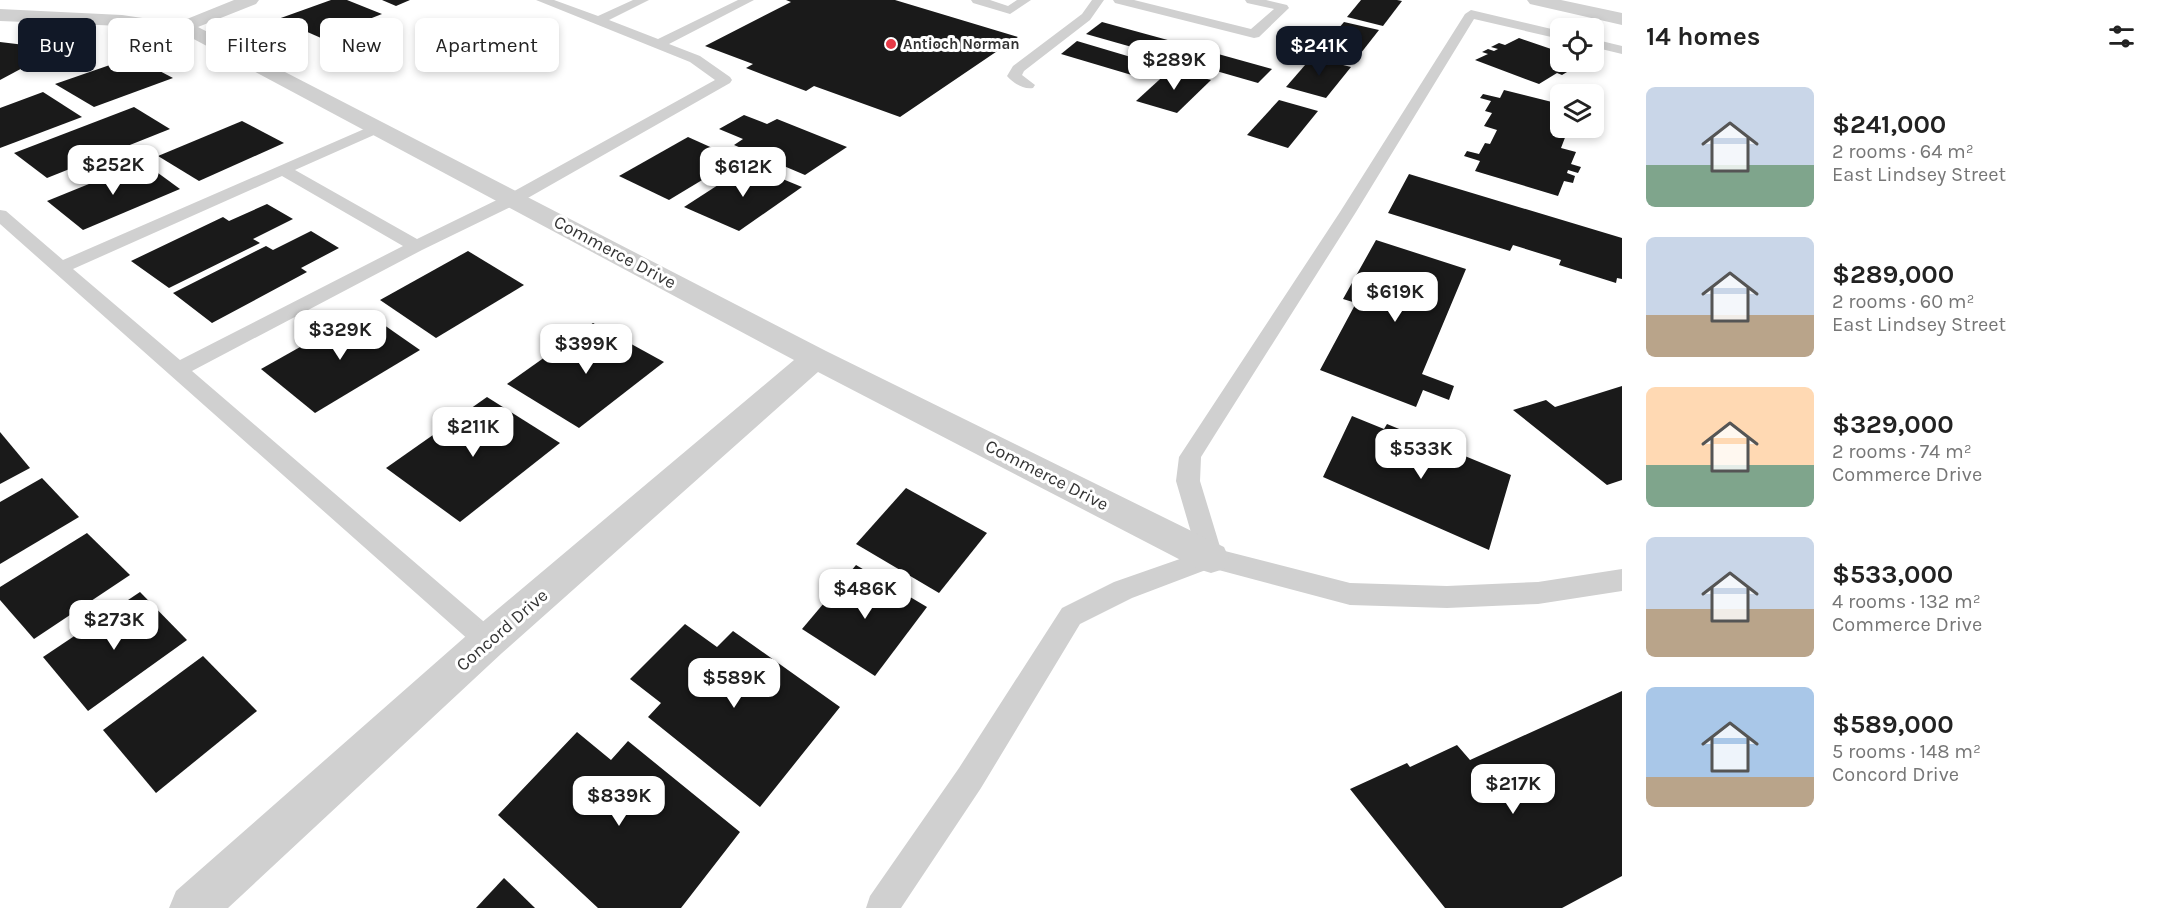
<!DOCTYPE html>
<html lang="en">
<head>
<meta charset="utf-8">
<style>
  :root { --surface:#fff; --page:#f6f6f6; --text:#222; --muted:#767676; --accent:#111827 }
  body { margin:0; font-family:Karla,sans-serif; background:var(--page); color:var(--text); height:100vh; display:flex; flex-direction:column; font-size:22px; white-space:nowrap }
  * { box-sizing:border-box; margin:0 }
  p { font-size:20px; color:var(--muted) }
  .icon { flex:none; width:33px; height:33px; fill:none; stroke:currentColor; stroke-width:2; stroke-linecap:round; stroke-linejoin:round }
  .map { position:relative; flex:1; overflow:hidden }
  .side { display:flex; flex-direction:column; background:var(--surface); width:540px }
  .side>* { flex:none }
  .hud { position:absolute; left:18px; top:18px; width:570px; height:54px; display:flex; gap:12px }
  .controls { position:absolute; left:1550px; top:18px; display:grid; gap:12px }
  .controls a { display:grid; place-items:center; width:54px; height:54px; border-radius:9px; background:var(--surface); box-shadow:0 3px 9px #0003; font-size:30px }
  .price { position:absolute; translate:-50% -51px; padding:0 14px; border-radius:12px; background:#fff; color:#222; font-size:20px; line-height:39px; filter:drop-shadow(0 2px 3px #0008) }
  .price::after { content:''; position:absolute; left:50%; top:36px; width:18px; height:14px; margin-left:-9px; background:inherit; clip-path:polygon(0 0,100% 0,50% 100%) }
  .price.on { background:var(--accent); color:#fff }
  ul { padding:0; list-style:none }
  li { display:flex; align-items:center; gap:18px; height:150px; padding:0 24px }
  li span { display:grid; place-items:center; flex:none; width:168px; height:120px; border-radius:9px; color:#555 }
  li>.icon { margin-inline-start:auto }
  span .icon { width:72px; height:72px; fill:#fffc; stroke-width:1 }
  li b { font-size:26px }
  h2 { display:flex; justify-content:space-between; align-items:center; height:72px; padding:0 24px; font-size:26px }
  .tag { padding:0 21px; border-radius:9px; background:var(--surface); box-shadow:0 3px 9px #0003; font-size:21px; line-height:54px }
  .tag.on { background:var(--accent); color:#fff }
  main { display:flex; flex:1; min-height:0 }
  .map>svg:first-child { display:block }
  .building { fill:#1a1a1a }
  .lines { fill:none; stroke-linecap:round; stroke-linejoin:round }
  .service { fill:#d0d0d0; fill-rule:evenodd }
  .minor { fill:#d0d0d0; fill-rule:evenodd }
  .tertiary { fill:#d0d0d0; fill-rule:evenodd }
  .poi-dot { fill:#e63946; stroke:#fff; stroke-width:2 }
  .labels { text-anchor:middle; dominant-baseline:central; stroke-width:6; stroke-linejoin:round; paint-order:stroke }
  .far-poi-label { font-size:15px; font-weight:bold; fill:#333; stroke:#fff; text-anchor:start }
  .street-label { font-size:18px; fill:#333; stroke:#fff }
</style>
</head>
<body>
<main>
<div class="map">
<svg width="1622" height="908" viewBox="0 0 1622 908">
  <rect width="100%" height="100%" fill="#fff"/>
  <!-- building -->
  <g class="building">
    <polygon points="331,0 347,0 382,14 321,38 278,19"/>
    <polygon points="382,0 410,0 396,6"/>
    <polygon points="786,0 895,0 1018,37 900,117 814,86 806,91 746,68 753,64 705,46 791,2"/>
    <polygon points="1361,0 1397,0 1402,1 1383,26 1347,17"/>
    <polygon points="1102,22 1175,42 1160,55 1086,34"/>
    <polygon points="1344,22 1379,30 1357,58 1321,49"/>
    <polygon points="1519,38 1560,52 1560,62 1573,62 1570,63 1582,68 1577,71 1572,69 1562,75 1557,73 1539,84 1475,60 1488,54 1482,52 1488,49 1494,51 1498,49 1491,47 1499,43 1505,45"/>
    <polygon points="1077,41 1151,63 1135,76 1061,54"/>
    <polygon points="0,42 58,49 0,80"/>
    <polygon points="1193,47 1272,69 1258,83 1178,60"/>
    <polygon points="133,57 173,78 94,107 55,84"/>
    <polygon points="1312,57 1351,67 1326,98 1286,87"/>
    <polygon points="1171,69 1211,80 1177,113 1136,101"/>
    <polygon points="1504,90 1560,104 1560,128 1570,128 1569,130 1579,133 1576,138 1566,135 1561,148 1576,152 1571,164 1581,167 1578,173 1568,170 1567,173 1575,176 1573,183 1564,181 1558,196 1475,171 1480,161 1464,156 1467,151 1479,154 1485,143 1490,144 1497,130 1484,126 1492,113 1485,111 1491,101 1480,98 1483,94 1500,98"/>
    <polygon points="43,92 82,117 0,148 0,108"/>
    <polygon points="1279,100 1318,111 1288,148 1247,135"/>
    <polygon points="134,107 170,129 47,178 14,153"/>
    <polygon points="744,115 767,124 777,119 847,147 805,175 734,145 743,139 719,129"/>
    <polygon points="242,121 284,143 199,181 158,156"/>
    <polygon points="688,137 737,159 669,200 619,176"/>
    <polygon points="143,162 180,189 83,230 47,201"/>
    <polygon points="749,165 802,187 739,231 684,207"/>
    <polygon points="1409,174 1622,238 1622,279 1617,278 1616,283 1559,265 1561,260 1513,245 1510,251 1388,213"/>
    <polygon points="267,204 293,219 253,239 260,243 169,288 131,261 223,217 229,221"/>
    <polygon points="311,231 339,248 301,268 307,272 212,323 173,293 266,246 273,250"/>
    <polygon points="1376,240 1466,269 1422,374 1454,386 1449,400 1423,390 1416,407 1320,370 1356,303 1343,299"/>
    <polygon points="468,251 524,285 436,338 380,300"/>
    <polygon points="364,311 420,350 315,413 261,369"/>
    <polygon points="593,323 664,362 579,428 507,384"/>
    <polygon points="1622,386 1622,480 1607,485 1513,410 1546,400 1555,407"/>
    <polygon points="487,397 560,443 460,522 386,468"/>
    <polygon points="1352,416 1384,429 1387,424 1511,475 1489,550 1323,477"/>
    <polygon points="0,432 30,468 0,484"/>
    <polygon points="42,478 79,517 0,564 0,502"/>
    <polygon points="906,488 987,533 939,593 856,544"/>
    <polygon points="87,533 130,575 34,639 0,600 0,587"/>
    <polygon points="856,565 927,607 875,676 802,629"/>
    <polygon points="140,592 187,640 88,711 43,657"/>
    <polygon points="685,624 717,647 733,631 840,707 760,807 648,717 661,703 630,679"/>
    <polygon points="203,656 257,711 156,793 103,730"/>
    <polygon points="1622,691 1622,876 1562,908 1445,908 1350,789 1407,763 1410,767 1457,745 1470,760"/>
    <polygon points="577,732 611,760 628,741 740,832 681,908 598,908 498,815"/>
    <polygon points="504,878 535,908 476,908"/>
  </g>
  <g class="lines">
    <!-- service -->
    <g class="service">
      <path d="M536,0H554L598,16L633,0H649L609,20L658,39L738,0H754L669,44L700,56L730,77L732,80L730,83L519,203L422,250L192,371L497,633L501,641L497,649L488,653L479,649L0,224V210L6,211L63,260L378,123L386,128L383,131L295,170L417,239L507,195L715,80L690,62ZM282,176L403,246L180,360L73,269Z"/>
      <polygon points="971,0 990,0 1008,6 1017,0 1031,0 1010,14 973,3"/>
      <path d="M1092,0H1104L1090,20L1024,71L1022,75L1035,85L1033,88C1024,90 1013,83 1007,76L1013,66L1082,14Z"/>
      <polygon points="1113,0 1134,0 1251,29 1274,9 1247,3 1245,0 1266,0 1287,5 1289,8 1259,37 1254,38 1115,3"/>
      <polygon points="1471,10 1560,31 1560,39 1474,19 1356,212 1216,433 1201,457 1200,481 1221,550 1350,583 1447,586 1538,582 1622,569 1622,591 1538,604 1447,608 1350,605 1211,568 1132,598 1080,624 981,788 901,908 866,908 870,896 959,768 1062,608 1114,582 1197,553 1176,481 1179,457 1340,212 1465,14"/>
      <polygon points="1593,39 1622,46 1622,54 1593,47"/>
    </g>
    <!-- minor -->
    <polygon class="minor" points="234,0 259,0 256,4 198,27 826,351 1224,547 1229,558 1224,569 1211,573 1198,569 818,372 502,653 228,908 169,908 176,891 474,629 794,360 188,36 122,26 0,21 0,9 122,15 177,23"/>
    <!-- tertiary -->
    <polygon class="tertiary" points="1527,0 1561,0 1622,13 1622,25 1530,4"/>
  </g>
  <!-- markers -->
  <circle class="poi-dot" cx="891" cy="44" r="6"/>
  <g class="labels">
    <!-- far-poi labels -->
    <g class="far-poi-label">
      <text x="903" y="44">Antioch Norman</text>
    </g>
    <!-- street labels -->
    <g class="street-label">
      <text transform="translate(615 252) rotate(28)">Commerce Drive</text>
      <text transform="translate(1047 475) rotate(27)">Commerce Drive</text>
      <text transform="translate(502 630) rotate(-41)">Concord Drive</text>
    </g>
  </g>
</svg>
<div class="controls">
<a><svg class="icon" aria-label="locate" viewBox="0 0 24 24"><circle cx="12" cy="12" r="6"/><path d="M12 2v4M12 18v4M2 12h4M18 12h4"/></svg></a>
<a><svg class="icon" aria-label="layers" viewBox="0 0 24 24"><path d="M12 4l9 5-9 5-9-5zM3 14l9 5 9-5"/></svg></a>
</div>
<b class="price on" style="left:1319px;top:77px">$241K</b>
<b class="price" style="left:1174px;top:91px">$289K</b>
<b class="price" style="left:113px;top:196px">$252K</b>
<b class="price" style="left:743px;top:198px">$612K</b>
<b class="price" style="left:1395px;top:323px">$619K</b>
<b class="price" style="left:340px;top:361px">$329K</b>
<b class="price" style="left:586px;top:375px">$399K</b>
<b class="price" style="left:473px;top:458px">$211K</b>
<b class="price" style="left:1421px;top:480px">$533K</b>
<b class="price" style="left:865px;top:620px">$486K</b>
<b class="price" style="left:114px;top:651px">$273K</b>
<b class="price" style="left:734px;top:709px">$589K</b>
<b class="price" style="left:1513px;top:815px">$217K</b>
<b class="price" style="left:619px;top:827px">$839K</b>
<div class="hud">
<a class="tag on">Buy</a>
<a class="tag">Rent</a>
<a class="tag">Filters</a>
<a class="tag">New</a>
<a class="tag">Apartment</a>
</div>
</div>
<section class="side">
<h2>14 homes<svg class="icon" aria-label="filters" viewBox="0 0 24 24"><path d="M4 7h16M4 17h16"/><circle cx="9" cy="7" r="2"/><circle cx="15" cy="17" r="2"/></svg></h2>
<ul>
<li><span style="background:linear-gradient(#c9d6e8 65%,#7fa58c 0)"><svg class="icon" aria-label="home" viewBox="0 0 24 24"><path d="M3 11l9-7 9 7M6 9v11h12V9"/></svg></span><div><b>$241,000</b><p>2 rooms · 64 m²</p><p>East Lindsey Street</p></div></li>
<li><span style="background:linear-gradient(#c9d6e8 65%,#b9a48a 0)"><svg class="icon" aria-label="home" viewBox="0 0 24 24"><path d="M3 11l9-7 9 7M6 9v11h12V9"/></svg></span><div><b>$289,000</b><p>2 rooms · 60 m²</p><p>East Lindsey Street</p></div></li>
<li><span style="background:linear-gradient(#ffd9b3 65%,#7fa58c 0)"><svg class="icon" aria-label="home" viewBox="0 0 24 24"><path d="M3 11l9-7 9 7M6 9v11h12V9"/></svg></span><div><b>$329,000</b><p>2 rooms · 74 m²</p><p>Commerce Drive</p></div></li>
<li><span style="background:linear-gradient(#c9d6e8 60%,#b9a48a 0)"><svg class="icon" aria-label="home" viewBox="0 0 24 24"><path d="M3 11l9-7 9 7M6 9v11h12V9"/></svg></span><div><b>$533,000</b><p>4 rooms · 132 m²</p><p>Commerce Drive</p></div></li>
<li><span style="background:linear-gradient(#a9c7e8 75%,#b9a48a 0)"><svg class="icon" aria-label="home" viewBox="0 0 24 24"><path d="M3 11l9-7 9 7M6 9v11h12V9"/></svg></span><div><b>$589,000</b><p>5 rooms · 148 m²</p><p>Concord Drive</p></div></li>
</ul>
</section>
</main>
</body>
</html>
